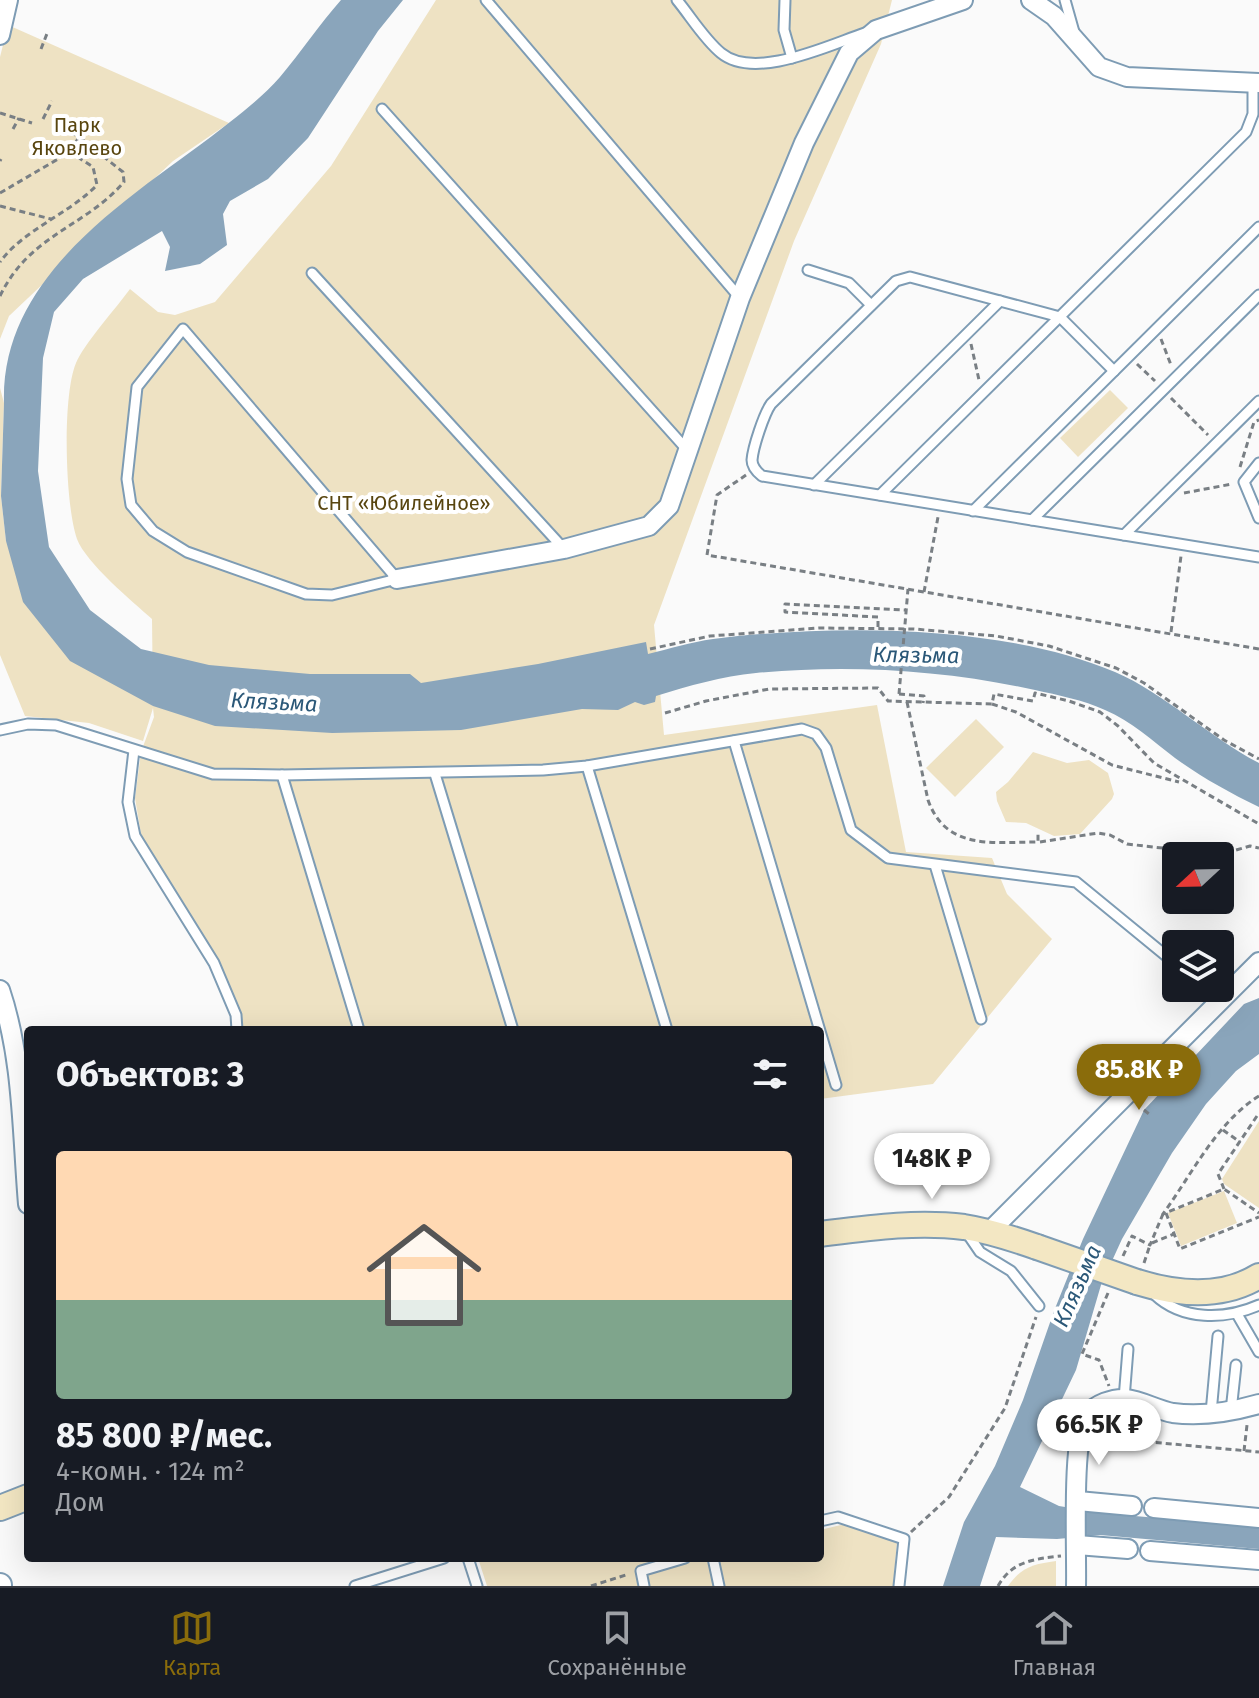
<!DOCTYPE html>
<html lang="ru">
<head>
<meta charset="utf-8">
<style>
  :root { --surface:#171b24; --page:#20242c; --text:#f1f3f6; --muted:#9ea1a6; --line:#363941; --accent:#8a6c0b }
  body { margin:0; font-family:"Fira Sans",sans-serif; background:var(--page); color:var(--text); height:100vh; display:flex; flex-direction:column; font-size:30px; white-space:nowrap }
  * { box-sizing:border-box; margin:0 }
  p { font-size:26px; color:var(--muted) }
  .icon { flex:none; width:44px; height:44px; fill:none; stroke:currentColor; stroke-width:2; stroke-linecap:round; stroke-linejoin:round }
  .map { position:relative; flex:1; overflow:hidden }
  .drawer { position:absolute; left:24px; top:1026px; width:800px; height:536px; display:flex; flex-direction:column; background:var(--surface); border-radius:8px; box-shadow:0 8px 32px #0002 }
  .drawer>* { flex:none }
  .needle { width:52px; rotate:248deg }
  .tools { position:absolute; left:1162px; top:842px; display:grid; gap:16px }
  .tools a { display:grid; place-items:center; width:72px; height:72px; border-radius:8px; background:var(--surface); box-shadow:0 8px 32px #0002; font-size:40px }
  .price { position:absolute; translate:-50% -68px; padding:0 18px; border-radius:28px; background:#fff; color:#222; font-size:26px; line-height:52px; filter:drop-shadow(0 2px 4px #0008) }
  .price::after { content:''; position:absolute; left:50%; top:48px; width:24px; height:18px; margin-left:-12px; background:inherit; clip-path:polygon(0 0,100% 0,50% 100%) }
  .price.active { background:var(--accent); color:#fff }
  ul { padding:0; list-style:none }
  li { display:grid; align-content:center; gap:16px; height:424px; padding:0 32px }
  li span { display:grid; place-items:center; height:248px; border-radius:8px; color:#555 }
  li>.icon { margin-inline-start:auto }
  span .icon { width:144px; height:144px; fill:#fffc; stroke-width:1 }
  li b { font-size:34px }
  h2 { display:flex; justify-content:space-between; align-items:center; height:96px; padding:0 32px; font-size:34px }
  .dock { display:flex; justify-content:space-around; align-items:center; height:112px; border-top:2px solid var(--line); background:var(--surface); font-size:22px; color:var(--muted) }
  .dock a { display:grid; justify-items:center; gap:4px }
  .dock .active { color:var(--accent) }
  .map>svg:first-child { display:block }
  .green { fill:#eee2c3 }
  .water { fill:#8aa5bb }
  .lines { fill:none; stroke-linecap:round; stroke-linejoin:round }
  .service-casing { stroke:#7e9cb4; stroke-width:13 }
  .minor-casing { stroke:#7e9cb4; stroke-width:22 }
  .tertiary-casing { stroke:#7e9cb4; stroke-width:26 }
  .secondary-casing { stroke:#7e9cb4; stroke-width:28 }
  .path { stroke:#797f84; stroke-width:3; stroke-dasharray:6 4; stroke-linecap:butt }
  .service { stroke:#fff; stroke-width:9 }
  .minor { stroke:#fff; stroke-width:18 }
  .tertiary { stroke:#fff; stroke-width:22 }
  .secondary { stroke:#f3e7c3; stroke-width:24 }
  .secondary-bridge-casing { stroke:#7e9cb4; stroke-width:28; stroke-linecap:butt }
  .path-bridge { stroke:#797f84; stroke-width:3; stroke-dasharray:6 4; stroke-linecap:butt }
  .secondary-bridge { stroke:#f3e7c3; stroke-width:24 }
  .labels { text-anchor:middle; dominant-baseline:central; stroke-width:8; stroke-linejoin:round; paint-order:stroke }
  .park-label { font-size:20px; fill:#58450f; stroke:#fff }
  .water-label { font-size:22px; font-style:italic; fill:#2b5878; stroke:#fff }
</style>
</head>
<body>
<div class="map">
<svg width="1259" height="1586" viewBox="0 0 1259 1586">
  <rect width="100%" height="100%" fill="#fafafa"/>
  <!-- green -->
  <g class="green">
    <path d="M436,0H892L881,44L794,241L654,625L664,735L877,705L906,852L992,858L1007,894L1052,939L933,1084L820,1099V1030H243V1022L221,964L157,864L141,834L135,798L141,752L154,717L153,708L143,741L89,723L25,716L0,655V388L4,403L1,496L6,541L153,706L152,619C133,602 86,563 77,539C65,505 62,396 76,363C83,345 117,307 130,289L158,312L175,315L215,302L331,166Z"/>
    <polygon points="8,25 229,123 173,161 9,316 0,339 0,57"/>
    <polygon points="1110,390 1128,408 1078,457 1060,438"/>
    <polygon points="976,719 1004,747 955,797 926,768"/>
    <polygon points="1033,752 1067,763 1089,760 1108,773 1114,794 1112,799 1080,834 1054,836 1026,823 1006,822 997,801 996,792 1008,782"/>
    <polygon points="1259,1121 1259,1208 1224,1184 1222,1179"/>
    <polygon points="1224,1191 1237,1223 1181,1246 1168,1213"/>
    <polygon points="845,1524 897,1542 893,1586 487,1586 478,1558 653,1558 655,1568 695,1558 820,1558 820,1530"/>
    <path d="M1056,1561V1586H1008C1021,1567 1034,1564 1056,1561Z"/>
  </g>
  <!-- water -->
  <g class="water">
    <path d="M341,0H403L378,31L308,138L268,179L230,201L223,214L227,245L200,264L165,271L170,247L162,231L83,279L54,312L43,358L38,471L49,547L90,610L141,649L209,665L310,674H410L421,683L538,664L646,642L648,654C669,649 691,642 713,639C834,624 1002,624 1115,672C1164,693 1209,737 1259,763V807C1230,793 1201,777 1175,758C1153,741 1131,721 1105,710C1083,700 1058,695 1035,690C945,670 848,664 756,673C722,676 689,686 656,696L655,702L644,705L635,702L618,710L582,709L461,730L332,733L215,726L153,706L70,661L23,602L6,541L1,496L4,403C0,267 145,190 230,122C247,109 266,93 280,77C301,52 319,25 341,0Z"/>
    <polygon points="1259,998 1259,1054 1236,1071 1206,1104 1172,1153 1122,1239 1101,1285 1076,1370 1020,1487 1059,1506 1101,1513 1259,1527 1259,1549 1100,1535 1057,1539 996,1537 980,1586 943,1586 964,1522 995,1466 1023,1400 1054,1311 1083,1239 1144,1110 1244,1004"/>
  </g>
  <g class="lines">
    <defs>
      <g id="service">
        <polyline points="486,0 740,298"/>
        <path d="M677,0C691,17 704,39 721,53C755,81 829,45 865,33"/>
        <polyline points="785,0 784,30 792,58"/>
        <polyline points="1065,0 1074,32"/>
        <polyline points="382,109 689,452"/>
        <polyline points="808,270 849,283 871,305"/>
        <polyline points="312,273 564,549"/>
        <polygon points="183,329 397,579 332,595 306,594 187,552 153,531 131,505 127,479 137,387"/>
        <path d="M1114,371L1060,317L910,277L896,281L771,404C764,414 753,447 752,460C752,467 757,472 762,476L1124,535L1259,401"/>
        <polyline points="1259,463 1244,482 1259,518"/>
        <polyline points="814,485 1000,301"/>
        <polyline points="880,495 1246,132 1253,114 1253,83"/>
        <polyline points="973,511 1259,227"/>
        <polyline points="1032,520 1259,295"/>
        <polyline points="1124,535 1259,557"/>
        <polyline points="0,730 28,724 56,725 213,774 282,775 543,770 587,766 802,729 816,734 826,748 851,830 888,858 1076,882 1176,964"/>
        <polyline points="734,741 836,1085"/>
        <polyline points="134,750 128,802 135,836 214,963 236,1015 237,1030"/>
        <polyline points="587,766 667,1030"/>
        <polyline points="435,774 513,1030"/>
        <polyline points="282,775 359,1030"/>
        <polyline points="935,865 981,1019"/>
        <polyline points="1205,988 1220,1001"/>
        <polyline points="967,1233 980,1252 1011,1271 1039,1306"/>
        <path d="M1154,1294C1182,1321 1225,1320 1259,1305"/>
        <polyline points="1237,1314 1259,1352"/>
        <polyline points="1124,1399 1128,1349"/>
        <polyline points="1231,1411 1236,1365"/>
        <polyline points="1211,1413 1218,1336"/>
        <polyline points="820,1521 838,1517 904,1539 899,1586"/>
        <polyline points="468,1558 477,1586"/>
        <polyline points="713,1558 719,1586"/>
        <polyline points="355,1586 444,1558"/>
        <polyline points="644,1586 641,1571 685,1558"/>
      </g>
      <g id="minor">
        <polyline points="1031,0 1054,16 1099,67 1127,77 1259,83"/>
        <polyline points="0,35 8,0"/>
        <polyline points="397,579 564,549 649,526 669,506 740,298 804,143 849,53 876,30 963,0"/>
        <path d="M0,990C23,1058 22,1133 28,1204"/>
        <polyline points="989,1232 1259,962"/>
        <polyline points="1078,1501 1132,1506"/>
        <polyline points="1154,1508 1259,1518"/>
        <polyline points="1077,1545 1128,1549"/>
        <polyline points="1150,1551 1259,1560"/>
        <path d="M1076,1586C1077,1554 1071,1436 1087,1415C1096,1404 1113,1398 1126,1399C1142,1401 1157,1410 1173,1413C1202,1417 1231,1412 1259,1404"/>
      </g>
      <polyline id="tertiary" points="0,1585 0,1586"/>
      <g id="secondary">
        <path d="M820,1234C868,1228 916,1221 964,1227C990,1231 1014,1239 1037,1247"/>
        <path d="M1137,1282C1176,1294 1222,1299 1259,1276"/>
        <polyline points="0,1508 28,1497"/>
      </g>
    </defs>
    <!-- service casing -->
    <use href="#service" class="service-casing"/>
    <!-- minor casing -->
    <use href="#minor" class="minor-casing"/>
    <!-- tertiary casing -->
    <use href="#tertiary" class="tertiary-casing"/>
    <!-- secondary casing -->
    <use href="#secondary" class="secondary-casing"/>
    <!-- path -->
    <g class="path">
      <polyline points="41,49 48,31"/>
      <polyline points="0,113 32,123"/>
      <polyline points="43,119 52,101"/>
      <polyline points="62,127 79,137 70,152"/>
      <polyline points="13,129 19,118"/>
      <polyline points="0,161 1,159"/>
      <path d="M0,193L70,152L93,167L97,185C69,214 23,230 0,262"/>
      <polyline points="0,206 51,219"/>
      <path d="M0,296C30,234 84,228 124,182L123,172L79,137"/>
      <polyline points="1161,339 1171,365"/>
      <polyline points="971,344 979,380"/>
      <polyline points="1137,364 1155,381"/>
      <polyline points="1171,398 1208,435"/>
      <polyline points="1240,467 1254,422 1259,420"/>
      <polyline points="746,475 717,495 707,555 1259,649"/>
      <polyline points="1184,493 1232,484"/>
      <polyline points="924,592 938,517"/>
      <polyline points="878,627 878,617 785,612 785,604 906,610"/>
      <polyline points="1171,632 1181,556"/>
      <polyline points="650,649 710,636 819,628 914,629 996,636 1049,646 1116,668 1144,683 1224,740 1259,759"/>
      <polyline points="899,694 924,696 923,703"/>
      <path d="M907,702L928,800C946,851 994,842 1038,842V831"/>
      <polyline points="992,704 1016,712 1112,765 1179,782"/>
      <polyline points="665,713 706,701 769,689 878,688 888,701 992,704 994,694 1033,701 1035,693 1069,701 1100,712 1118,726 1154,763 1259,824"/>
      <polyline points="1040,842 1098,833 1110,835 1127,844 1206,853 1229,852 1250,846 1259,848"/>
      <path d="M1259,1096C1217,1122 1192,1174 1163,1214L1224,1189L1259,1213"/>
      <polyline points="1144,1110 1149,1114"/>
      <polyline points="1223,1130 1240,1142"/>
      <polyline points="1224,1189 1218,1174 1259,1113"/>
      <polyline points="1166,1213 1180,1249 1259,1217"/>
      <polyline points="1152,1243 1174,1234"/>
      <polyline points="1123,1256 1132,1236 1150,1245 1163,1214"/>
      <polyline points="1144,1263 1150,1245"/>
      <polyline points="1108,1293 1082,1354 1099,1360 1109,1386"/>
      <polyline points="1096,1437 1259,1452"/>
      <path d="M1105,1437C1116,1413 1131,1420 1152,1425"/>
      <polyline points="1133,1440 1135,1420"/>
      <polyline points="1244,1451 1247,1425"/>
      <polyline points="911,1532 949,1497 1005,1408 1036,1317"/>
      <polyline points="591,1586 629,1574"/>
      <path d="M998,1586C1012,1561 1034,1559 1061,1556"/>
    </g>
    <!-- service -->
    <use href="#service" class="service"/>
    <!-- minor -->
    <use href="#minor" class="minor"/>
    <!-- tertiary -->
    <use href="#tertiary" class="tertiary"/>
    <!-- secondary -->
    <use href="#secondary" class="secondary"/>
    <defs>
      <polyline id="secondary-bridge" points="1037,1247 1137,1282"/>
    </defs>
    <!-- secondary-bridge casing -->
    <use href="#secondary-bridge" class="secondary-bridge-casing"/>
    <!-- path-bridge -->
    <polyline class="path-bridge" points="899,694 908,589"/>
    <!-- secondary-bridge -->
    <use href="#secondary-bridge" class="secondary-bridge"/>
  </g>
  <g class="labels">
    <!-- park labels -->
    <g class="park-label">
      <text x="77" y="125">Парк<tspan x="77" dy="23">Яковлево</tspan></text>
      <text x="404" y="503">СНТ «Юбилейное»</text>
    </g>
    <!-- water labels -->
    <g class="water-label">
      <text transform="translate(916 655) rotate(1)">Клязьма</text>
      <text transform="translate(274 702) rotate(3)">Клязьма</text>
      <text transform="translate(1077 1286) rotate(-66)">Клязьма</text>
    </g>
  </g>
</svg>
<div class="tools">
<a><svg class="needle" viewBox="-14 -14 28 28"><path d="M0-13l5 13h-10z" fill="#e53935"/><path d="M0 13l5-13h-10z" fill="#9ea1a6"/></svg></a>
<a><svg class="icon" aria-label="layers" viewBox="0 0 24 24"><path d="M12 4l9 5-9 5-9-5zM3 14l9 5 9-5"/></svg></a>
</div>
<b class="price active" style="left:1139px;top:1112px">85.8K ₽</b>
<b class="price" style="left:932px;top:1201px">148K ₽</b>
<b class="price" style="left:1099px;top:1467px">66.5K ₽</b>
<section class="drawer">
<h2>Объектов: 3<svg class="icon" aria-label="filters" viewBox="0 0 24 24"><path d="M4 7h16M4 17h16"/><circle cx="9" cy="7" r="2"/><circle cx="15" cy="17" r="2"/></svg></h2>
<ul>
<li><span style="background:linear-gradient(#ffd9b3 60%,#7fa58c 0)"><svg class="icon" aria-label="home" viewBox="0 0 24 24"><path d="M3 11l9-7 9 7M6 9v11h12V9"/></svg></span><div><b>85 800 ₽/мес.</b><p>4-комн. · 124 m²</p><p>Дом</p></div></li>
</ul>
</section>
</div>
<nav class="dock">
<a class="active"><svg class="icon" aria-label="map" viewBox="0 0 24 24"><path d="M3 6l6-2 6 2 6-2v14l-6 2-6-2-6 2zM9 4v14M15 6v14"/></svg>Карта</a>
<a><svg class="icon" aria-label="saved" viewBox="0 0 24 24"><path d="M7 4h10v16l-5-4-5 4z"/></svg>Сохранённые</a>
<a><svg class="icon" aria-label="home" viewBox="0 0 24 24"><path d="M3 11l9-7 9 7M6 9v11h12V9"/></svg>Главная</a>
</nav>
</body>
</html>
